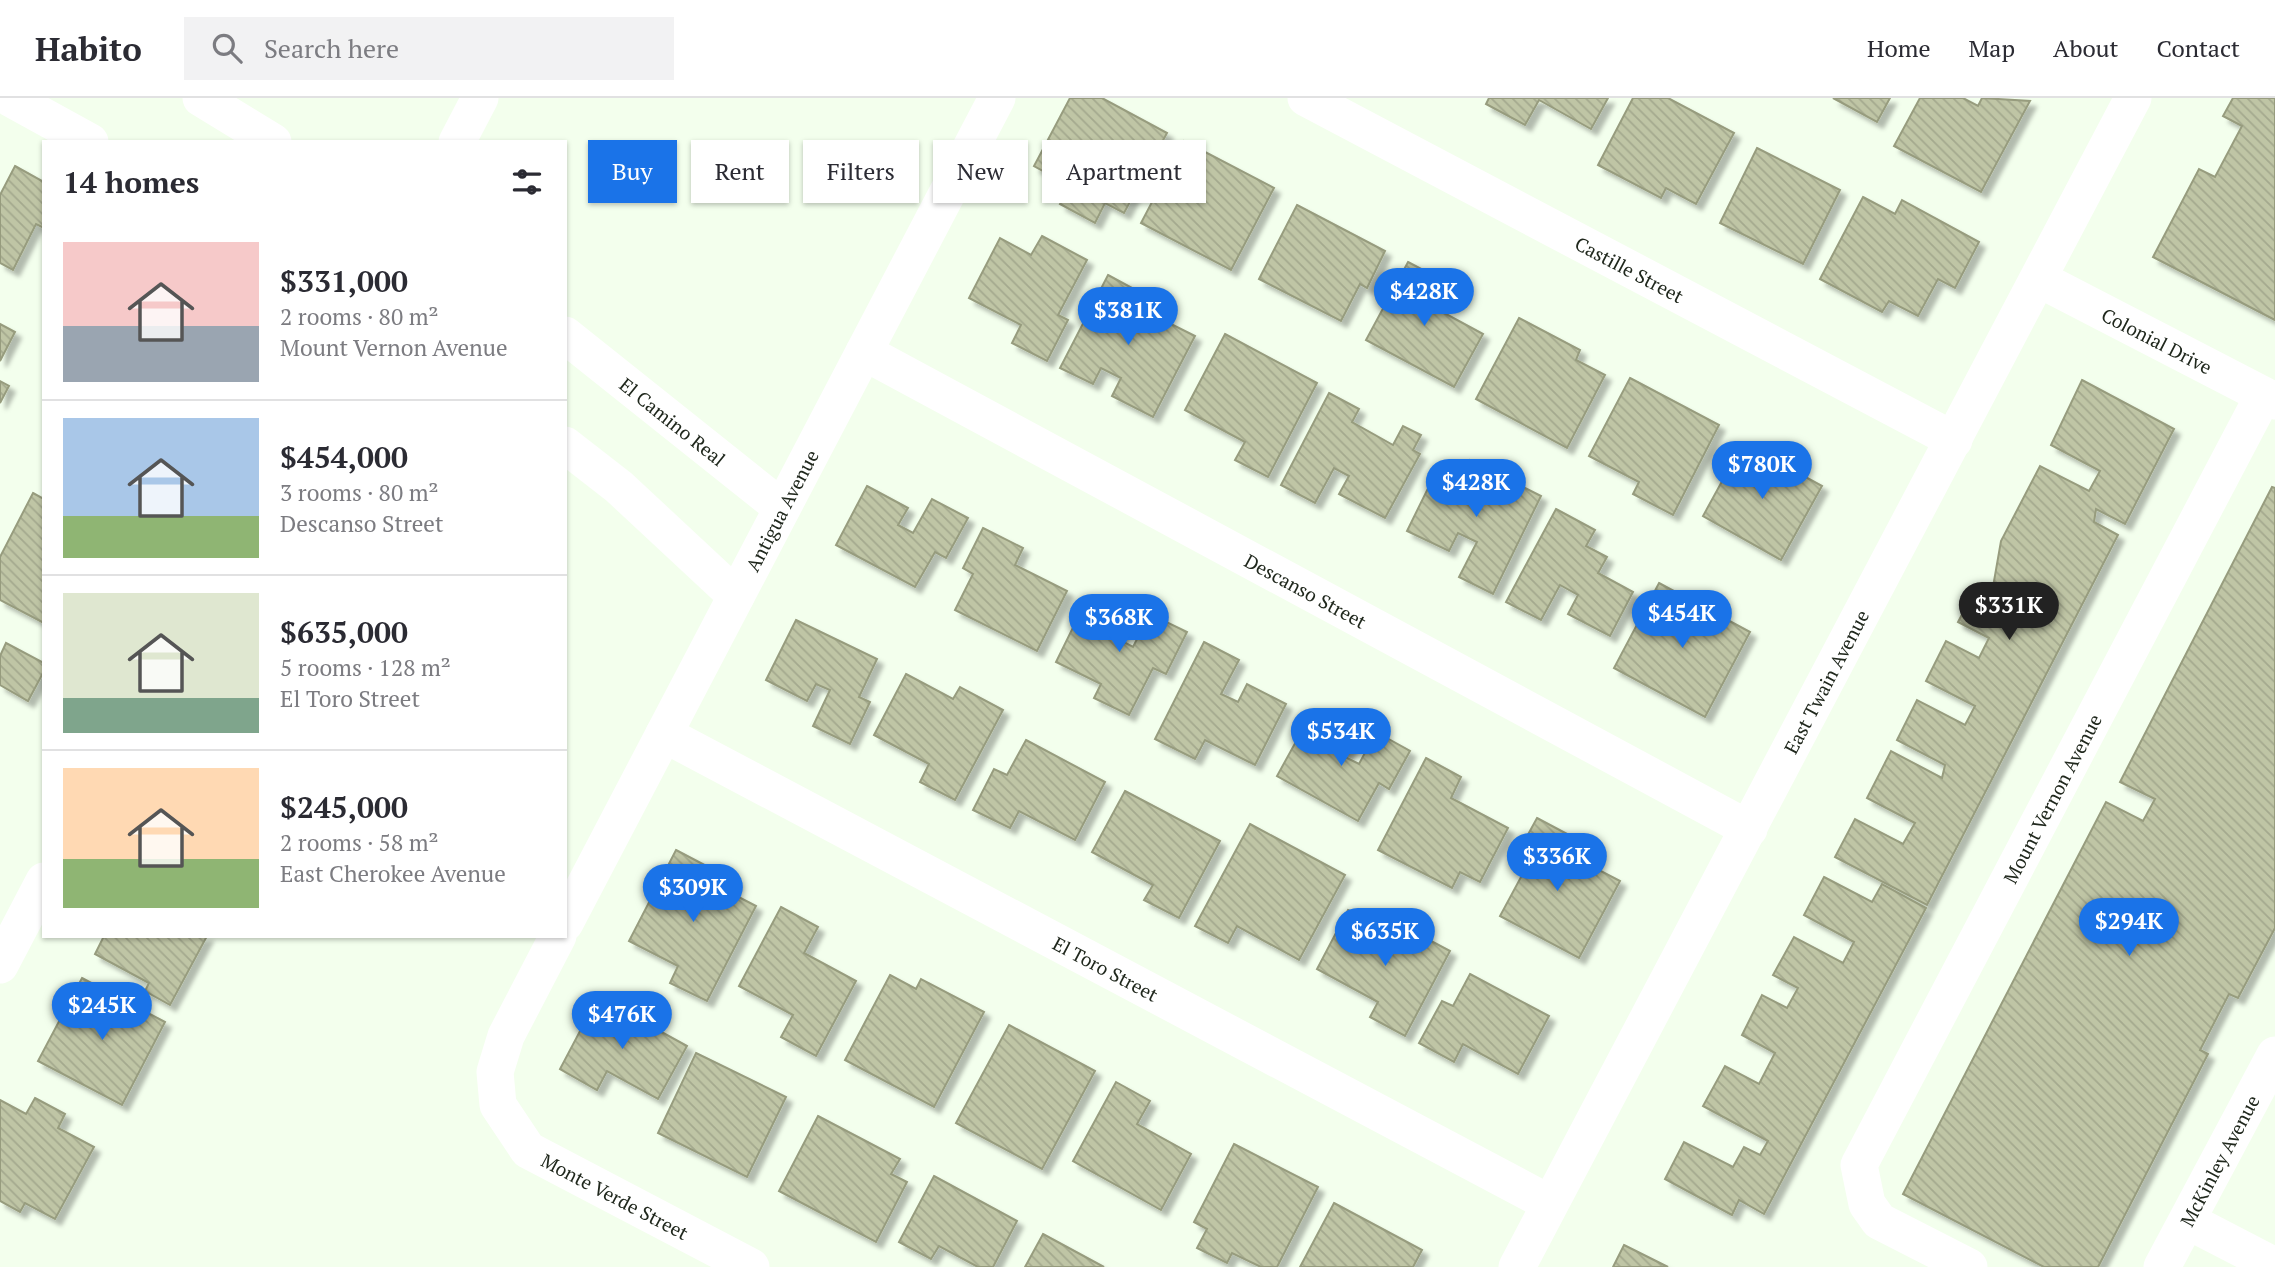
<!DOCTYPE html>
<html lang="en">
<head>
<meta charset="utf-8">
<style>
  :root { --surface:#fff; --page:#f2f2f3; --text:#2b2b33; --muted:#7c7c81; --line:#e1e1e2; --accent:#1a73e8 }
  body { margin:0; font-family:"PT Serif",serif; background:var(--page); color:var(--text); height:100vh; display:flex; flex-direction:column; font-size:26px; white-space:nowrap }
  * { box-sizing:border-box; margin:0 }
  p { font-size:23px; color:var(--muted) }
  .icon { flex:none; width:38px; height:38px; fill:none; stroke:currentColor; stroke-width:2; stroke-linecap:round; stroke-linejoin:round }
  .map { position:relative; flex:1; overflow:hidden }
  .side { position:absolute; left:42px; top:42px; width:525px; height:798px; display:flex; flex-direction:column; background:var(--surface); border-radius:0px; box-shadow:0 2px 5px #0004 }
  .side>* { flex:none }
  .guide { position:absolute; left:588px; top:42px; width:665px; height:63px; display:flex; gap:14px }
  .price { position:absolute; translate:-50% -60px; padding:0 16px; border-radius:24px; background:var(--accent); color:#fff; font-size:23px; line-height:46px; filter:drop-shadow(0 2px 4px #0008) }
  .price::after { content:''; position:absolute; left:50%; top:42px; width:21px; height:16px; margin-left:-10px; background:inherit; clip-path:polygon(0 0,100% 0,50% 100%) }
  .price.current { background:#222; color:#fff }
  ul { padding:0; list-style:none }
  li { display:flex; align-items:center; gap:21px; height:175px; padding:0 21px }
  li+li { border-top:2px solid var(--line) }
  li span { display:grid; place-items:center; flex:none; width:196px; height:140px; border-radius:0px; color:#555 }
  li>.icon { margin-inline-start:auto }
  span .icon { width:84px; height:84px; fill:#fffc; stroke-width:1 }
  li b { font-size:30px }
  h2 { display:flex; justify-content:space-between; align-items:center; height:84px; padding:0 21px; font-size:30px }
  .pill { padding:0 24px; border-radius:0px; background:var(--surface); box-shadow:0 2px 5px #0004; font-size:24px; line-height:63px }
  .pill.current { background:var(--accent); color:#fff }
  header { display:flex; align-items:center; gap:42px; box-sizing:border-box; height:98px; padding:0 35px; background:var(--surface); border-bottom:2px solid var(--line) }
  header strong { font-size:33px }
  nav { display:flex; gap:38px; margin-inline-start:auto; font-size:24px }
  .search { width:490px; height:63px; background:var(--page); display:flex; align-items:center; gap:18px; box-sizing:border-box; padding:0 24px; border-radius:0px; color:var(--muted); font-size:26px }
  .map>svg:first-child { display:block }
  .building { fill:url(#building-back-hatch); stroke:#979c7e; stroke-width:2; filter:url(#shadow) }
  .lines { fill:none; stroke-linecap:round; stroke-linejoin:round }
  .minor { stroke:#fff; stroke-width:37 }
  .labels { text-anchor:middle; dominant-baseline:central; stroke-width:6; stroke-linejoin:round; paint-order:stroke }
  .street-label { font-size:19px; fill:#20281d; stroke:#f3ffed }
</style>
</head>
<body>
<header>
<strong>Habito</strong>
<div class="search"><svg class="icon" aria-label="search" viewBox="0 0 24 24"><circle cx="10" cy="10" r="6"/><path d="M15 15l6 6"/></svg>Search here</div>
<nav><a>Home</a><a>Map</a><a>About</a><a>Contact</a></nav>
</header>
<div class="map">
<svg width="2275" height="1169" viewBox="0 0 2275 1169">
  <defs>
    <pattern id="building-back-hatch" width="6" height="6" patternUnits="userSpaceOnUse" patternTransform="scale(1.75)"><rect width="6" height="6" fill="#bfc5a5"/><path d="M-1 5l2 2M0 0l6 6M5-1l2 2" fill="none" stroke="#a4a98e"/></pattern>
    <filter id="shadow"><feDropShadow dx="6" dy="6" stdDeviation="2" flood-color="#0004"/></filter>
  </defs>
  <rect width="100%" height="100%" fill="#f3ffed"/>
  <!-- building -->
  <g class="building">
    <polygon points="1070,0 1102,0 1167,35 1124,115 1105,105 1095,125 1060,106 1070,88 1034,68"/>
    <polygon points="1489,0 1608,0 1591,31 1539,2 1525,27 1486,6"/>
    <polygon points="1633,0 1668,0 1734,35 1696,106 1666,90 1661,100 1598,67"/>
    <polygon points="1833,0 1890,0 1877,24"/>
    <polygon points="1920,0 1963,0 1978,8 1982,0 2030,3 1981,94 1894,48"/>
    <polygon points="2233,0 2275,0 2275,222 2153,159 2199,71 2215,79 2242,28 2223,18"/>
    <polygon points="1184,43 1274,90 1231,172 1141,125"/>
    <polygon points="1757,50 1840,92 1803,166 1720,125"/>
    <polygon points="15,68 44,84 44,130 36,126 13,172 0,165 0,97"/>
    <polygon points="1863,99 1895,116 1902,102 1979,144 1955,190 1938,181 1918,218 1889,203 1882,214 1820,181"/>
    <polygon points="1297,107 1385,153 1367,190 1360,186 1341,223 1259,181"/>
    <polygon points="1042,138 1087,162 1058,217 1068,222 1047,263 1012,245 1021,227 969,200 1000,140 1031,157"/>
    <polygon points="1408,164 1446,184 1433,209 1483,236 1454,289 1366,242"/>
    <polygon points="1108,177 1145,197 1139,210 1195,238 1153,319 1112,298 1121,280 1101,270 1093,286 1060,270"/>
    <polygon points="1519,220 1580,252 1576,262 1605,277 1567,350 1476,301"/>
    <polygon points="0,226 15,234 0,263"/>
    <polygon points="1225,236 1317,285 1268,379 1235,362 1245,344 1185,312"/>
    <polygon points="1630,280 1719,327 1673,417 1633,396 1639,384 1589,358"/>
    <polygon points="2082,282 2174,331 2125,426 2096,411 2094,424 2118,437 1927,807 1835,759 1855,721 1903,746 1915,725 1867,700 1891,653 1942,680 1945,667 1897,642 1917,602 1965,627 1975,608 1926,583 1946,543 1979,560 1989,540 1958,524 1978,486 1993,489 2001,443 2040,368 2089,393 2100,373 2051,347"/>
    <polygon points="0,283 9,288 0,305"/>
    <polygon points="1329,295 1359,311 1352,324 1393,347 1403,328 1421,337 1413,352 1420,356 1385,420 1339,396 1349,378 1334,370 1315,405 1281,387"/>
    <polygon points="1743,345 1822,388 1781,462 1703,418"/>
    <polygon points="1470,362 1541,398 1493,496 1459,479 1477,444 1458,435 1449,453 1407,433 1438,370 1460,381"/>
    <polygon points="867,388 908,410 898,427 913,435 932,401 968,420 946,460 935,454 915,489 836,447"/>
    <polygon points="2272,389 2275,390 2275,830 2238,900 2229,896 2200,952 2208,956 2098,1169 2044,1169 1903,1096 2106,704 2143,723 2155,701 2120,684"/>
    <polygon points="33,395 44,401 44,525 0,502 0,459"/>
    <polygon points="1556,411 1595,432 1586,448 1607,459 1598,475 1633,494 1610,538 1568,516 1578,497 1560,487 1541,522 1506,504"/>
    <polygon points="983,430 1023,450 1015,467 1067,493 1037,553 955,512 973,476 963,470"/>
    <polygon points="1659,485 1750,534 1705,619 1614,570"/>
    <polygon points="1086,503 1127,524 1118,541 1133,549 1150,516 1187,534 1166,576 1153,570 1129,617 1094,600 1101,586 1056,564"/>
    <polygon points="796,522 877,561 859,599 870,604 850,646 813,628 830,592 816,586 807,603 766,582"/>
    <polygon points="1204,544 1239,562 1221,596 1238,604 1247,586 1286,606 1255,667 1205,642 1195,661 1155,641"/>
    <polygon points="6,545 44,565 44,573 28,603 0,587 0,558"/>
    <polygon points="906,576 953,601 960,589 1003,612 955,702 920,684 929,666 874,637"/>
    <polygon points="1309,620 1354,644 1345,659 1359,666 1376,634 1410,653 1389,691 1379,685 1358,723 1277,678"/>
    <polygon points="1026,642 1105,684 1075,742 1019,713 1010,730 973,712 994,671 1007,677"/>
    <polygon points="1426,660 1461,679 1451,700 1508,730 1480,784 1460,774 1452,790 1378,752"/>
    <polygon points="1125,693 1220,743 1179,820 1144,802 1153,787 1092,754"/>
    <polygon points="1537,720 1569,737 1551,770 1569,780 1578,761 1620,783 1579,860 1500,818 1527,768 1514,762"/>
    <polygon points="1250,726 1345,777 1299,862 1237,828 1228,845 1195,828"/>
    <polygon points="676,752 735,783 729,794 756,808 707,903 670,885 678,868 629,843"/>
    <polygon points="1824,779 1872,804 1882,786 1926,810 1764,1116 1739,1102 1732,1117 1665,1081 1684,1044 1733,1069 1744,1049 1760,1057 1768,1043 1703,1008 1725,968 1759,986 1775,955 1742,937 1762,897 1787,910 1798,890 1773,877 1794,839 1843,865 1854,844 1804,817"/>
    <polygon points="781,809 818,829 804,855 856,883 816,958 781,939 793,917 739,888"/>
    <polygon points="1348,812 1402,840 1407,830 1450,853 1405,938 1370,919 1378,904 1317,871"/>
    <polygon points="104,838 207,838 170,907 145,893 149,885 95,856"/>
    <polygon points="1470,876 1549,918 1518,976 1463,946 1454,964 1419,945 1442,903 1453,908"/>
    <polygon points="890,877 916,891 921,881 984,914 934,1009 845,962"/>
    <polygon points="82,880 165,924 122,1007 38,963"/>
    <polygon points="598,899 687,948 658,1001 607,973 597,992 560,971"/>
    <polygon points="1009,927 1095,973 1042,1071 956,1025"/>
    <polygon points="696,955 786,999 747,1079 658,1035"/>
    <polygon points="1116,984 1150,1003 1137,1026 1191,1056 1161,1112 1073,1063"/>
    <polygon points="35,1000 65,1016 58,1030 94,1049 55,1121 25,1105 20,1114 0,1103 0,1002 26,1016"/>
    <polygon points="818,1018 900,1061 891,1076 907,1084 876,1144 779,1093"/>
    <polygon points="1234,1046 1318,1089 1277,1169 1261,1169 1232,1155 1227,1165 1197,1150 1207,1131 1194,1124"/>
    <polygon points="934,1078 1017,1123 993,1169 978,1169 939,1148 931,1161 899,1144"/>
    <polygon points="1334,1105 1422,1152 1413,1169 1300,1169"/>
    <polygon points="1043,1136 1104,1169 1025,1169"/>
    <polygon points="1624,1147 1668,1169 1613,1169"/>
  </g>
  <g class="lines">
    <!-- minor -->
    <g class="minor">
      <polyline points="10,0 90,44"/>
      <polyline points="201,0 273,44"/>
      <path id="s1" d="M1306,0L1954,342"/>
      <polyline points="457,44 480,0"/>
      <path id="s2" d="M2039,181L2275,303"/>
      <path id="s3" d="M565,237L782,410"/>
      <path id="s4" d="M864,254L1749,731"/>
      <polyline points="565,347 619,389 736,498"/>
      <path id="s5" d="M664,636L1549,1105"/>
      <path id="s6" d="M565,825L997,0"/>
      <path id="s7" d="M558,838L506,938L495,974L498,1007L528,1052L751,1169"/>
      <polyline points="0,867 44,783"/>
      <polyline points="2188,1123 2275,1168"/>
      <path id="s8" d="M1517,1169L2133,0"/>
      <path id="s9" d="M1969,1169L1879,1123L1867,1106L1859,1067L2263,298"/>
      <path id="s10" d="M2162,1169L2275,957"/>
    </g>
  </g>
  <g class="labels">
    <!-- street labels -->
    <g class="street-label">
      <text stroke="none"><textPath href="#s1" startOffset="366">Castille Street</textPath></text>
      <text stroke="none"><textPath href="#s2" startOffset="133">Colonial Drive</textPath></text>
      <text stroke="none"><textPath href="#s3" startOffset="138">El Camino Real</textPath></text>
      <text stroke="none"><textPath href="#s6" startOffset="466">Antigua Avenue</textPath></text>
      <text stroke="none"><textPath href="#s4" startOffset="502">Descanso Street</textPath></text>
      <text stroke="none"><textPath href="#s8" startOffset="662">East Twain Avenue</textPath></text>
      <text stroke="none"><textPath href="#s9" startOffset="576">Mount Vernon Avenue</textPath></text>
      <text stroke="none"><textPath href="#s5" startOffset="500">El Toro Street</textPath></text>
      <text stroke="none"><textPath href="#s10" startOffset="121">McKinley Avenue</textPath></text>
      <text stroke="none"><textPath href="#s7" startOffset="336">Monte Verde Street</textPath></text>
    </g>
  </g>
</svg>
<b class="price" style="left:1424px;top:230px">$428K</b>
<b class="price" style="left:1128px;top:249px">$381K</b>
<b class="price" style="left:1762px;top:403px">$780K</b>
<b class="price" style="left:1476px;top:421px">$428K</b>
<b class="price current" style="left:2009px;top:544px">$331K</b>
<b class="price" style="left:1682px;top:552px">$454K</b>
<b class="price" style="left:1119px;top:556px">$368K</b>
<b class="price" style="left:1341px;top:670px">$534K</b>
<b class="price" style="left:1557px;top:795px">$336K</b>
<b class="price" style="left:693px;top:826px">$309K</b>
<b class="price" style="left:2129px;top:860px">$294K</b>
<b class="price" style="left:1385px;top:870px">$635K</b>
<b class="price" style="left:102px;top:944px">$245K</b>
<b class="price" style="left:622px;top:953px">$476K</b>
<div class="guide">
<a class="pill current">Buy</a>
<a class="pill">Rent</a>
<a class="pill">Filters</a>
<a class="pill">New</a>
<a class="pill">Apartment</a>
</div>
<section class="side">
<h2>14 homes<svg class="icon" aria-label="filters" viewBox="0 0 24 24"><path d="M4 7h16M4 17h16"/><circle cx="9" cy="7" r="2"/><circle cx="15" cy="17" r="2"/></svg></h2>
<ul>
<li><span style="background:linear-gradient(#f6c9c9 60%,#9aa5b1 0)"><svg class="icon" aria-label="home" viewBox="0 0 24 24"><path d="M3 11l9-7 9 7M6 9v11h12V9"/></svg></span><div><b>$331,000</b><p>2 rooms · 80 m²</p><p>Mount Vernon Avenue</p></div></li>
<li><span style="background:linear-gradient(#a9c7e8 70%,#8fb573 0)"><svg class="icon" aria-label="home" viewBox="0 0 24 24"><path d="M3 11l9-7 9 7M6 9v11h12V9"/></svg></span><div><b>$454,000</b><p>3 rooms · 80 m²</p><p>Descanso Street</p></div></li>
<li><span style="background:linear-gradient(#dfe7d0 75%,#7fa58c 0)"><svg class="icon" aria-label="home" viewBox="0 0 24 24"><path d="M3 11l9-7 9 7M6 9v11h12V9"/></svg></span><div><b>$635,000</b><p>5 rooms · 128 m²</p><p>El Toro Street</p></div></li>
<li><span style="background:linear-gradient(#ffd9b3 65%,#8fb573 0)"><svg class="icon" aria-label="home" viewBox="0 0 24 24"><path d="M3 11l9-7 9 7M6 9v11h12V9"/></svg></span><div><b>$245,000</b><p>2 rooms · 58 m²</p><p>East Cherokee Avenue</p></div></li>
</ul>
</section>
</div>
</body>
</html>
